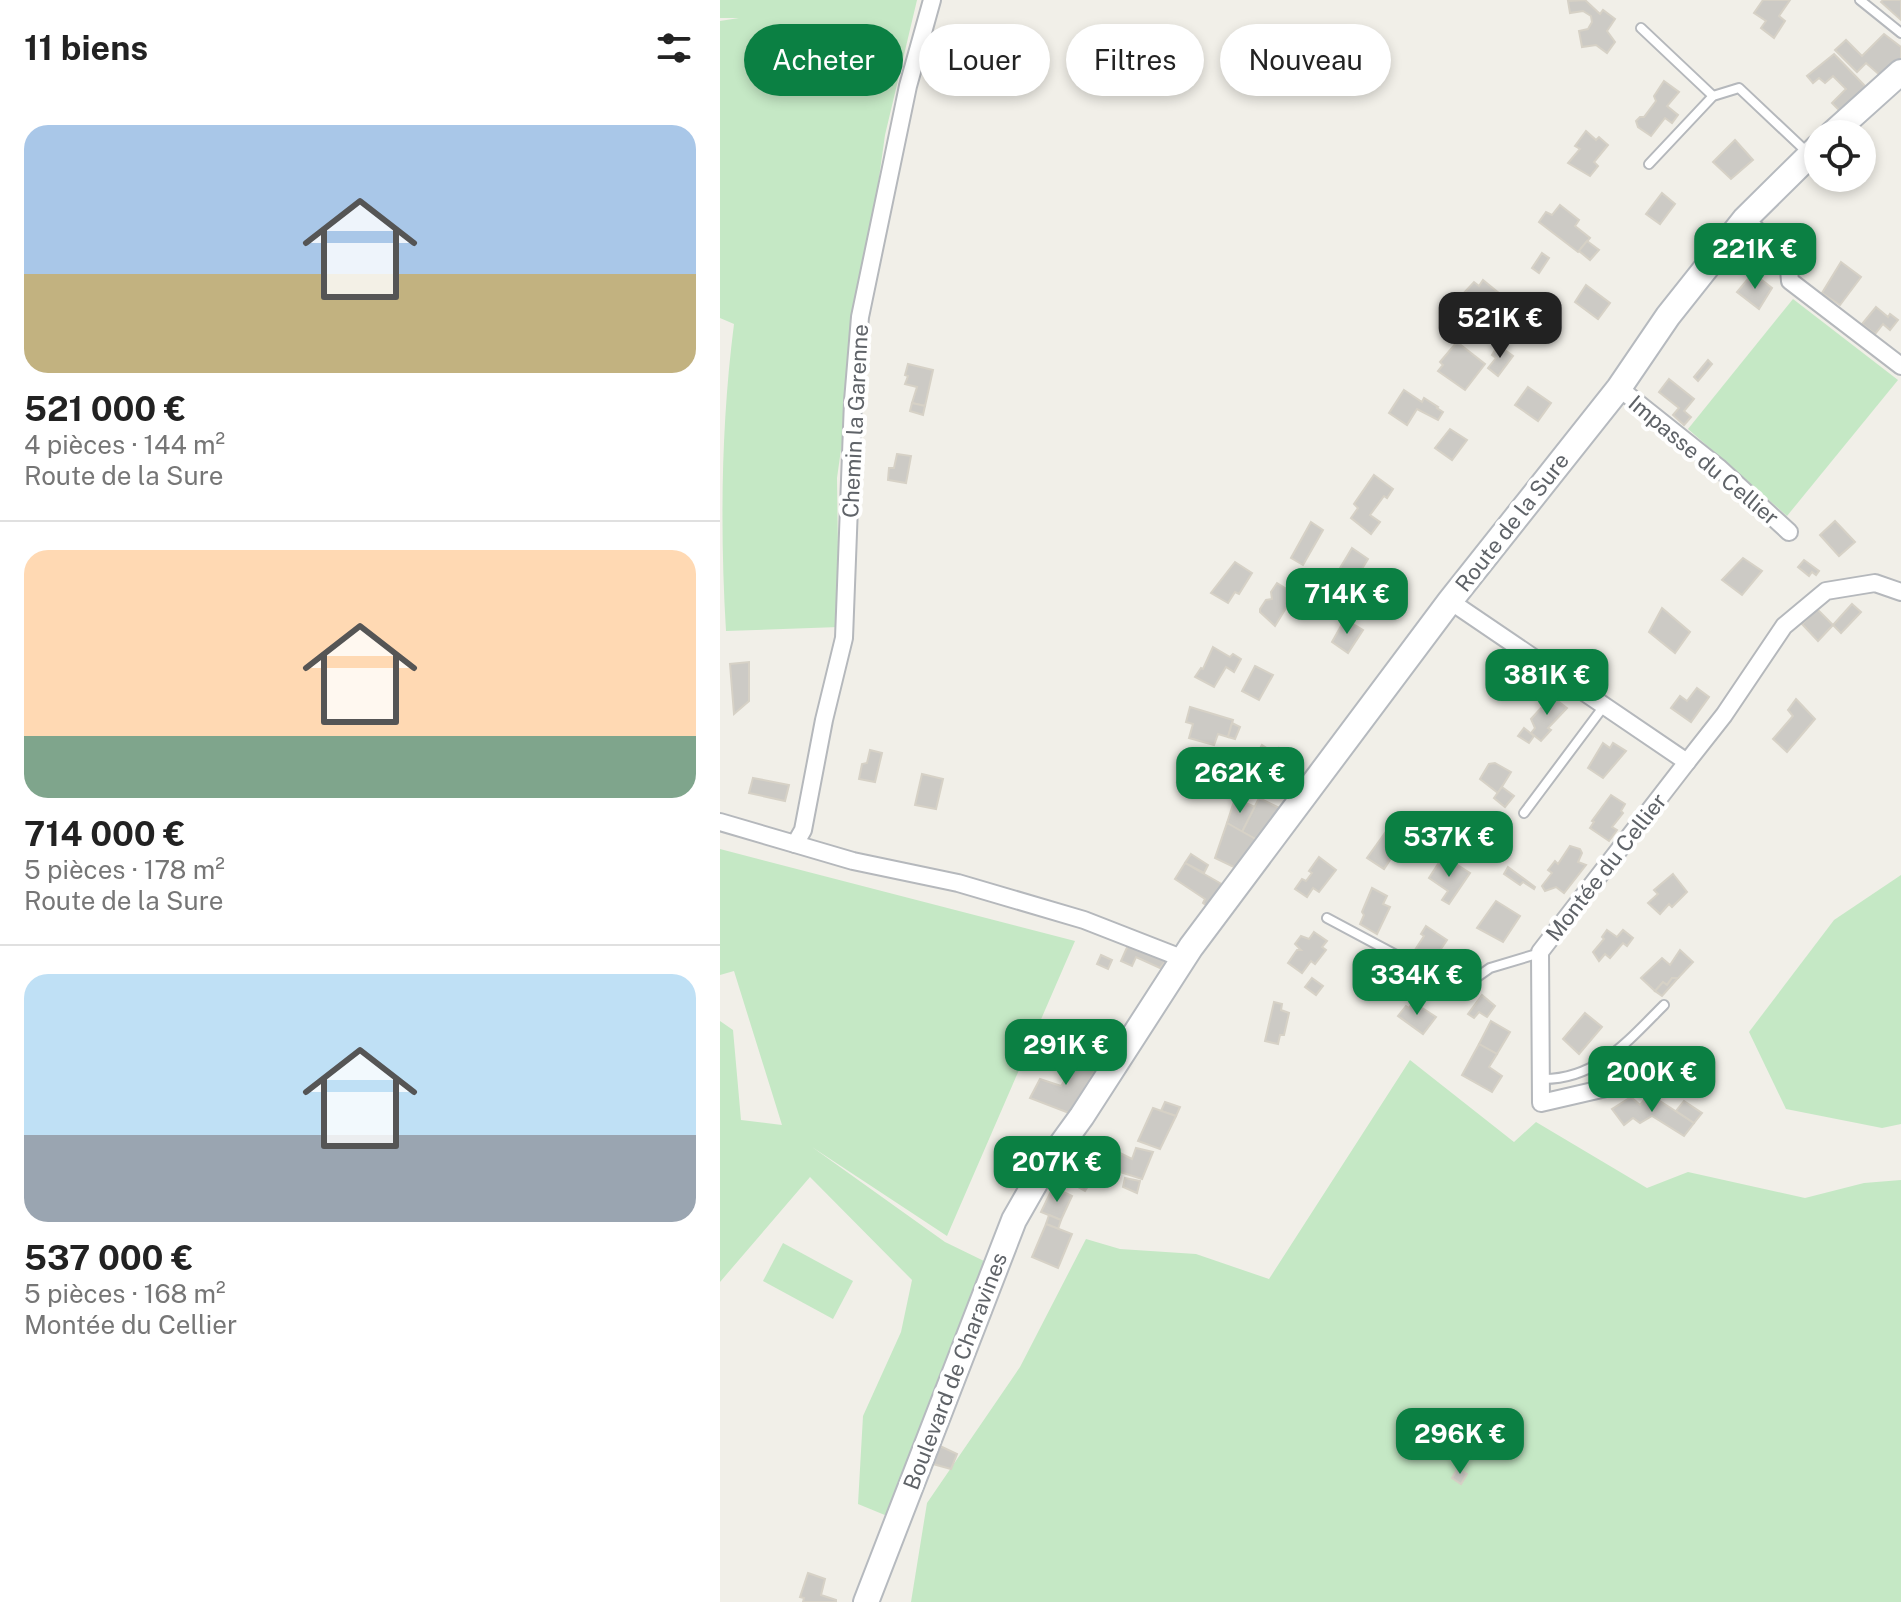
<!DOCTYPE html>
<html lang="fr">
<head>
<meta charset="utf-8">
<style>
  :root { --surface:#fff; --page:#f2f2f2; --text:#222; --muted:#767676; --line:#e0e0e0; --accent:#0b8043 }
  body { margin:0; font-family:"Public Sans",sans-serif; background:var(--page); color:var(--text); height:100vh; display:flex; flex-direction:column; font-size:30px; white-space:nowrap }
  * { box-sizing:border-box; margin:0 }
  p { font-size:26px; color:var(--muted) }
  .icon { flex:none; width:44px; height:44px; fill:none; stroke:currentColor; stroke-width:2; stroke-linecap:round; stroke-linejoin:round }
  .map { position:relative; flex:1; overflow:hidden }
  .panel { display:flex; flex-direction:column; background:var(--surface); width:720px }
  .panel>* { flex:none }
  .top-card { position:absolute; left:24px; top:24px; width:760px; height:72px; display:flex; gap:16px }
  .fabs { position:absolute; left:1084px; top:120px; display:grid; gap:16px }
  .fabs a { display:grid; place-items:center; width:72px; height:72px; border-radius:50%; background:var(--surface); box-shadow:0 4px 12px #0003; font-size:40px }
  .price { position:absolute; translate:-50% -68px; padding:0 18px; border-radius:16px; background:var(--accent); color:#fff; font-size:26px; line-height:52px; filter:drop-shadow(0 2px 4px #0008) }
  .price::after { content:''; position:absolute; left:50%; top:48px; width:24px; height:18px; margin-left:-12px; background:inherit; clip-path:polygon(0 0,100% 0,50% 100%) }
  .price.selected { background:#222; color:#fff }
  ul { padding:0; list-style:none }
  li { display:grid; align-content:center; gap:16px; height:424px; padding:0 24px }
  li+li { border-top:2px solid var(--line) }
  li span { display:grid; place-items:center; height:248px; border-radius:24px; color:#555 }
  li>.icon { margin-inline-start:auto }
  span .icon { width:144px; height:144px; fill:#fffc; stroke-width:1 }
  li b { font-size:34px }
  h2 { display:flex; justify-content:space-between; align-items:center; height:96px; padding:0 24px; font-size:34px }
  .pill { padding:0 28px; border-radius:36px; background:var(--surface); box-shadow:0 4px 12px #0003; font-size:28px; line-height:72px }
  .pill.selected { background:var(--accent); color:#fff }
  main { display:flex; flex:1; min-height:0 }
  .map>svg:first-child { display:block }
  .green { fill:#c5e8c5 }
  .building { fill:#cccac5; stroke:#d6d1c6; stroke-width:2 }
  .lines { fill:none; stroke-linecap:round; stroke-linejoin:round }
  .lane-casing { stroke:#b5b8bc; stroke-width:12 }
  .street-casing { stroke:#b5b8bc; stroke-width:20 }
  .secondary-casing { stroke:#b6babf; stroke-width:28 }
  .lane { stroke:#fff; stroke-width:8 }
  .street { stroke:#fff; stroke-width:16 }
  .secondary { stroke:#fff; stroke-width:24 }
  .labels { text-anchor:middle; dominant-baseline:central; stroke-width:8; stroke-linejoin:round; paint-order:stroke }
  .street-label { font-size:22px; fill:#5f6368; stroke:#fff }
</style>
</head>
<body>
<main>
<section class="panel">
<h2>11 biens<svg class="icon" aria-label="filters" viewBox="0 0 24 24"><path d="M4 7h16M4 17h16"/><circle cx="9" cy="7" r="2"/><circle cx="15" cy="17" r="2"/></svg></h2>
<ul>
<li><span style="background:linear-gradient(#a9c7e8 60%,#c2b280 0)"><svg class="icon" aria-label="home" viewBox="0 0 24 24"><path d="M3 11l9-7 9 7M6 9v11h12V9"/></svg></span><div><b>521 000 €</b><p>4 pièces · 144 m²</p><p>Route de la Sure</p></div></li>
<li><span style="background:linear-gradient(#ffd9b3 75%,#7fa58c 0)"><svg class="icon" aria-label="home" viewBox="0 0 24 24"><path d="M3 11l9-7 9 7M6 9v11h12V9"/></svg></span><div><b>714 000 €</b><p>5 pièces · 178 m²</p><p>Route de la Sure</p></div></li>
<li><span style="background:linear-gradient(#bfe0f5 65%,#9aa5b1 0)"><svg class="icon" aria-label="home" viewBox="0 0 24 24"><path d="M3 11l9-7 9 7M6 9v11h12V9"/></svg></span><div><b>537 000 €</b><p>5 pièces · 168 m²</p><p>Montée du Cellier</p></div></li>
</ul>
</section>
<div class="map">
<svg width="1181" height="1602" viewBox="0 0 1181 1602">
  <rect width="100%" height="100%" fill="#f1efe8"/>
  <!-- green -->
  <g class="green">
    <path d="M0,0H197L165,135L117,478L119,627L6,631C0,530 1,425 14,324L0,318V21L19,18H0Z"/>
    <polygon points="1073,299 1178,380 1067,516 968,429"/>
    <polygon points="0,849 355,941 227,1236 92,1147 225,1242 264,1261 177,1520 138,1504 143,1416 181,1332 192,1280 90,1177 0,1282 0,1021 13,1030 21,1120 62,1125 14,971 0,975"/>
    <polygon points="1181,875 1181,1124 1162,1128 1066,1109 1029,1032 1114,920"/>
    <polygon points="690,1060 794,1142 816,1122 927,1188 968,1172 1085,1198 1144,1183 1181,1180 1181,1602 191,1602 207,1503 300,1367 366,1239 400,1249 476,1254 549,1279"/>
    <polygon points="63,1243 133,1281 113,1319 43,1281"/>
  </g>
  <!-- building -->
  <g class="building">
    <polygon points="865,0 880,14 883,10 895,19 887,31 895,42 887,53 876,45 862,47 859,31 868,29 872,22 871,16 863,11 850,13 848,1"/>
    <polygon points="1043,0 1070,0 1059,16 1065,21 1054,38 1041,28 1046,21 1034,13"/>
    <polygon points="1163,0 1181,0 1181,20 1161,2"/>
    <polygon points="1164,34 1181,47 1181,59 1162,77 1146,63 1137,72 1115,50 1126,40 1142,56"/>
    <polygon points="1114,54 1146,87 1120,111 1112,103 1126,89 1113,76 1105,83 1099,78 1093,83 1087,76"/>
    <polygon points="944,81 959,92 947,106 958,115 952,123 945,118 931,136 918,127 916,121 920,117 924,117 936,101 934,96"/>
    <polygon points="866,131 876,140 879,137 888,145 874,162 878,166 870,176 848,163 860,149 855,146"/>
    <polygon points="1015,140 1033,160 1011,179 993,162"/>
    <polygon points="942,193 955,204 940,224 926,214"/>
    <polygon points="840,205 859,220 855,226 870,238 858,252 819,222 826,212 832,215"/>
    <polygon points="867,241 879,250 870,260 859,251"/>
    <polygon points="822,253 829,258 819,273 812,268"/>
    <polygon points="1121,262 1141,277 1120,305 1102,293"/>
    <polygon points="1033,273 1052,288 1039,309 1017,292"/>
    <polygon points="763,280 780,294 776,299 783,304 772,318 743,294 754,282 759,286"/>
    <polygon points="866,285 890,303 878,319 855,302"/>
    <polygon points="1156,307 1168,317 1170,314 1178,320 1170,330 1163,324 1155,334 1142,324"/>
    <polygon points="737,342 765,364 745,390 718,371 723,365 720,362"/>
    <polygon points="778,345 793,356 778,376 768,368 776,358 772,355"/>
    <polygon points="988,360 992,364 978,381 974,377"/>
    <polygon points="188,364 213,370 205,406 192,403 197,387 185,384 188,376 185,375"/>
    <polygon points="949,379 974,399 964,411 971,417 964,425 953,415 959,408 939,392"/>
    <polygon points="808,387 831,403 818,421 795,405"/>
    <polygon points="684,390 702,402 704,398 718,407 717,408 723,412 718,420 697,409 687,425 669,413"/>
    <polygon points="192,403 205,406 203,415 190,411"/>
    <polygon points="730,429 747,440 732,460 715,448"/>
    <polygon points="177,454 191,456 186,483 168,480 169,468 174,468"/>
    <polygon points="654,475 673,489 667,498 664,496 650,515 660,522 651,534 631,518 638,508 634,504"/>
    <polygon points="1115,521 1135,542 1119,556 1100,535"/>
    <polygon points="591,522 603,530 583,565 571,558"/>
    <polygon points="632,548 648,559 637,577 620,568"/>
    <polygon points="1023,558 1042,571 1022,595 1002,580"/>
    <polygon points="1084,560 1099,571 1096,575 1092,572 1089,576 1078,567"/>
    <polygon points="515,562 532,573 519,594 515,592 508,603 491,593"/>
    <polygon points="557,583 581,598 573,611 566,608 555,626 540,612 540,609 546,600 552,599 551,592"/>
    <polygon points="1132,604 1141,612 1121,633 1113,625"/>
    <polygon points="942,608 970,632 955,653 929,632"/>
    <polygon points="1097,609 1113,625 1098,641 1082,624"/>
    <polygon points="625,619 643,630 628,653 612,642"/>
    <polygon points="493,647 510,657 513,654 521,659 514,672 506,667 494,687 475,677 481,668 483,669"/>
    <polygon points="29,662 29,701 14,714 10,664"/>
    <polygon points="535,666 553,675 539,700 522,691"/>
    <polygon points="977,688 989,697 971,722 951,708 960,696 967,701"/>
    <polygon points="830,695 847,708 828,728 831,730 821,741 811,733 815,728 811,719 821,708 823,710 827,705 824,703"/>
    <polygon points="1076,699 1095,719 1067,752 1053,739 1073,716 1068,710"/>
    <polygon points="470,707 513,720 508,737 498,734 494,745 469,738 473,724 466,722"/>
    <polygon points="512,723 520,727 515,739 508,737"/>
    <polygon points="804,728 814,736 809,743 798,736"/>
    <polygon points="883,743 890,748 893,743 906,751 883,778 868,768"/>
    <polygon points="542,745 556,754 559,748 569,754 561,767 552,762 541,779 527,770"/>
    <polygon points="150,750 162,753 155,782 139,779 142,764 147,763"/>
    <polygon points="469,751 489,757 482,789 457,782"/>
    <polygon points="775,763 791,772 778,793 760,779 769,764"/>
    <polygon points="202,774 223,779 216,809 195,805"/>
    <polygon points="33,778 69,785 65,801 29,793"/>
    <polygon points="782,787 794,796 785,807 774,798"/>
    <polygon points="891,795 905,804 901,811 903,813 892,827 897,830 889,841 870,828 874,822 872,821"/>
    <polygon points="515,798 535,807 522,832 507,823"/>
    <polygon points="539,798 564,810 539,841 522,832"/>
    <polygon points="507,823 539,841 520,870 495,858"/>
    <polygon points="667,830 683,840 664,869 647,858"/>
    <polygon points="850,846 860,849 862,853 858,862 866,865 844,893 836,887 825,891 822,886 832,873 828,870 835,861 838,864"/>
    <polygon points="471,854 488,865 484,873 465,863"/>
    <polygon points="599,857 616,870 599,892 593,888 587,897 575,889 582,879 586,881 592,873 589,871"/>
    <polygon points="720,861 732,869 736,864 750,873 729,904 722,900 728,891 709,878"/>
    <polygon points="465,863 505,886 490,908 483,903 485,899 455,879"/>
    <polygon points="788,867 815,887 814,889 803,882 800,885 784,874"/>
    <polygon points="953,874 967,892 952,907 949,904 940,914 928,903 938,894 934,890"/>
    <polygon points="652,888 667,896 663,904 670,907 657,934 640,924 644,915 642,912"/>
    <polygon points="776,901 800,916 783,942 757,928"/>
    <polygon points="706,926 727,940 710,965 693,953 704,936 701,934"/>
    <polygon points="887,930 897,937 903,930 913,938 907,946 903,943 890,958 885,954 879,961 873,952 884,939 882,937"/>
    <polygon points="594,932 607,941 602,947 606,950 595,964 591,961 582,973 568,963 577,950 581,950 575,944 581,936 589,939"/>
    <polygon points="409,943 444,953 446,961 440,968 416,957 412,966 401,961"/>
    <polygon points="960,950 973,962 958,978 952,978 947,985 943,982 935,991 921,978 942,958 950,965"/>
    <polygon points="381,955 392,960 388,969 377,964"/>
    <polygon points="592,978 603,986 596,995 585,987"/>
    <polygon points="952,978 958,978 942,996 935,991 943,982 947,985"/>
    <polygon points="762,995 775,1006 767,1017 759,1012 754,1018 748,1014"/>
    <polygon points="554,1002 562,1004 561,1010 569,1013 564,1035 560,1035 558,1044 545,1041"/>
    <polygon points="693,1002 716,1017 703,1034 678,1016 686,1006 689,1008"/>
    <polygon points="865,1013 882,1027 859,1054 843,1039"/>
    <polygon points="771,1021 790,1032 777,1054 759,1044"/>
    <polygon points="759,1044 777,1054 769,1067 782,1076 772,1092 742,1075"/>
    <polygon points="340,1045 361,1056 352,1071 330,1059"/>
    <polygon points="361,1056 378,1066 349,1113 310,1098 320,1079 341,1086"/>
    <polygon points="929,1094 974,1123 964,1136 932,1116 920,1123 913,1118 904,1125 892,1109 911,1097 920,1105"/>
    <polygon points="964,1101 982,1113 974,1123 956,1111"/>
    <polygon points="445,1102 460,1107 456,1116 441,1111"/>
    <polygon points="433,1108 456,1116 440,1149 418,1141"/>
    <polygon points="372,1143 382,1148 373,1160 365,1155"/>
    <polygon points="382,1148 391,1155 384,1167 373,1160"/>
    <polygon points="416,1148 433,1152 422,1179 384,1167 394,1150 412,1159"/>
    <polygon points="365,1155 384,1167 382,1170 379,1169 365,1191 349,1182"/>
    <polygon points="405,1178 420,1181 417,1193 403,1187"/>
    <polygon points="333,1187 352,1196 341,1220 321,1212"/>
    <polygon points="329,1215 341,1220 338,1229 326,1224"/>
    <polygon points="326,1224 352,1234 338,1268 312,1257"/>
    <polygon points="220,1446 237,1454 231,1469 213,1464"/>
    <polygon points="738,1468 747,1474 741,1484 732,1478"/>
    <polygon points="88,1573 105,1579 101,1595 116,1600 116,1602 83,1602 84,1598 80,1597"/>
  </g>
  <g class="lines">
    <defs>
      <g id="lane">
        <polyline points="1140,0 1181,33"/>
        <polyline points="921,28 993,96"/>
        <polyline points="929,164 993,96 1019,88 1089,154"/>
        <polyline points="804,813 884,706"/>
        <polyline points="607,918 740,989 770,968 820,953"/>
        <path d="M822,1079C876,1080 908,1041 944,1005"/>
      </g>
      <g id="street">
        <polyline points="1025,219 1068,259 1070,281 1181,366"/>
        <polyline points="899,388 998,467 1069,532"/>
        <polyline points="730,601 967,762 1004,715 1064,626 1106,591 1155,583 1181,592"/>
        <polyline points="967,762 820,952 821,1103 925,1079 981,1079"/>
        <polyline points="0,822 75,844 83,830 104,720 124,638 133,401 140,317 188,86 212,0"/>
        <polyline points="75,844 133,861 238,883 364,920 464,959"/>
      </g>
      <g id="secondary">
        <polyline points="1112,134 1181,72"/>
        <polyline points="146,1602 294,1220 322,1171 362,1116 471,947 730,601 899,388 948,316 1025,219 1098,147"/>
      </g>
    </defs>
    <!-- lane casing -->
    <use href="#lane" class="lane-casing"/>
    <!-- street casing -->
    <use href="#street" class="street-casing"/>
    <!-- secondary casing -->
    <use href="#secondary" class="secondary-casing"/>
    <!-- lane -->
    <use href="#lane" class="lane"/>
    <!-- street -->
    <use href="#street" class="street"/>
    <!-- secondary -->
    <use href="#secondary" class="secondary"/>
  </g>
  <g class="labels">
    <!-- street labels -->
    <g class="street-label">
      <text transform="translate(135 421) rotate(-87)">Chemin la Garenne</text>
      <text transform="translate(984 460) rotate(40)">Impasse du Cellier</text>
      <text transform="translate(792 522) rotate(-52)">Route de la Sure</text>
      <text transform="translate(886 867) rotate(-52)">Montée du Cellier</text>
      <text transform="translate(235 1371) rotate(-69)">Boulevard de Charavines</text>
    </g>
  </g>
</svg>
<div class="fabs">
<a><svg class="icon" aria-label="locate" viewBox="0 0 24 24"><circle cx="12" cy="12" r="6"/><path d="M12 2v4M12 18v4M2 12h4M18 12h4"/></svg></a>
</div>
<b class="price" style="left:1035px;top:291px">221K €</b>
<b class="price selected" style="left:780px;top:360px">521K €</b>
<b class="price" style="left:627px;top:636px">714K €</b>
<b class="price" style="left:827px;top:717px">381K €</b>
<b class="price" style="left:520px;top:815px">262K €</b>
<b class="price" style="left:729px;top:879px">537K €</b>
<b class="price" style="left:697px;top:1017px">334K €</b>
<b class="price" style="left:346px;top:1087px">291K €</b>
<b class="price" style="left:932px;top:1114px">200K €</b>
<b class="price" style="left:337px;top:1204px">207K €</b>
<b class="price" style="left:740px;top:1476px">296K €</b>
<div class="top-card">
<a class="pill selected">Acheter</a>
<a class="pill">Louer</a>
<a class="pill">Filtres</a>
<a class="pill">Nouveau</a>
</div>
</div>
</main>
</body>
</html>
